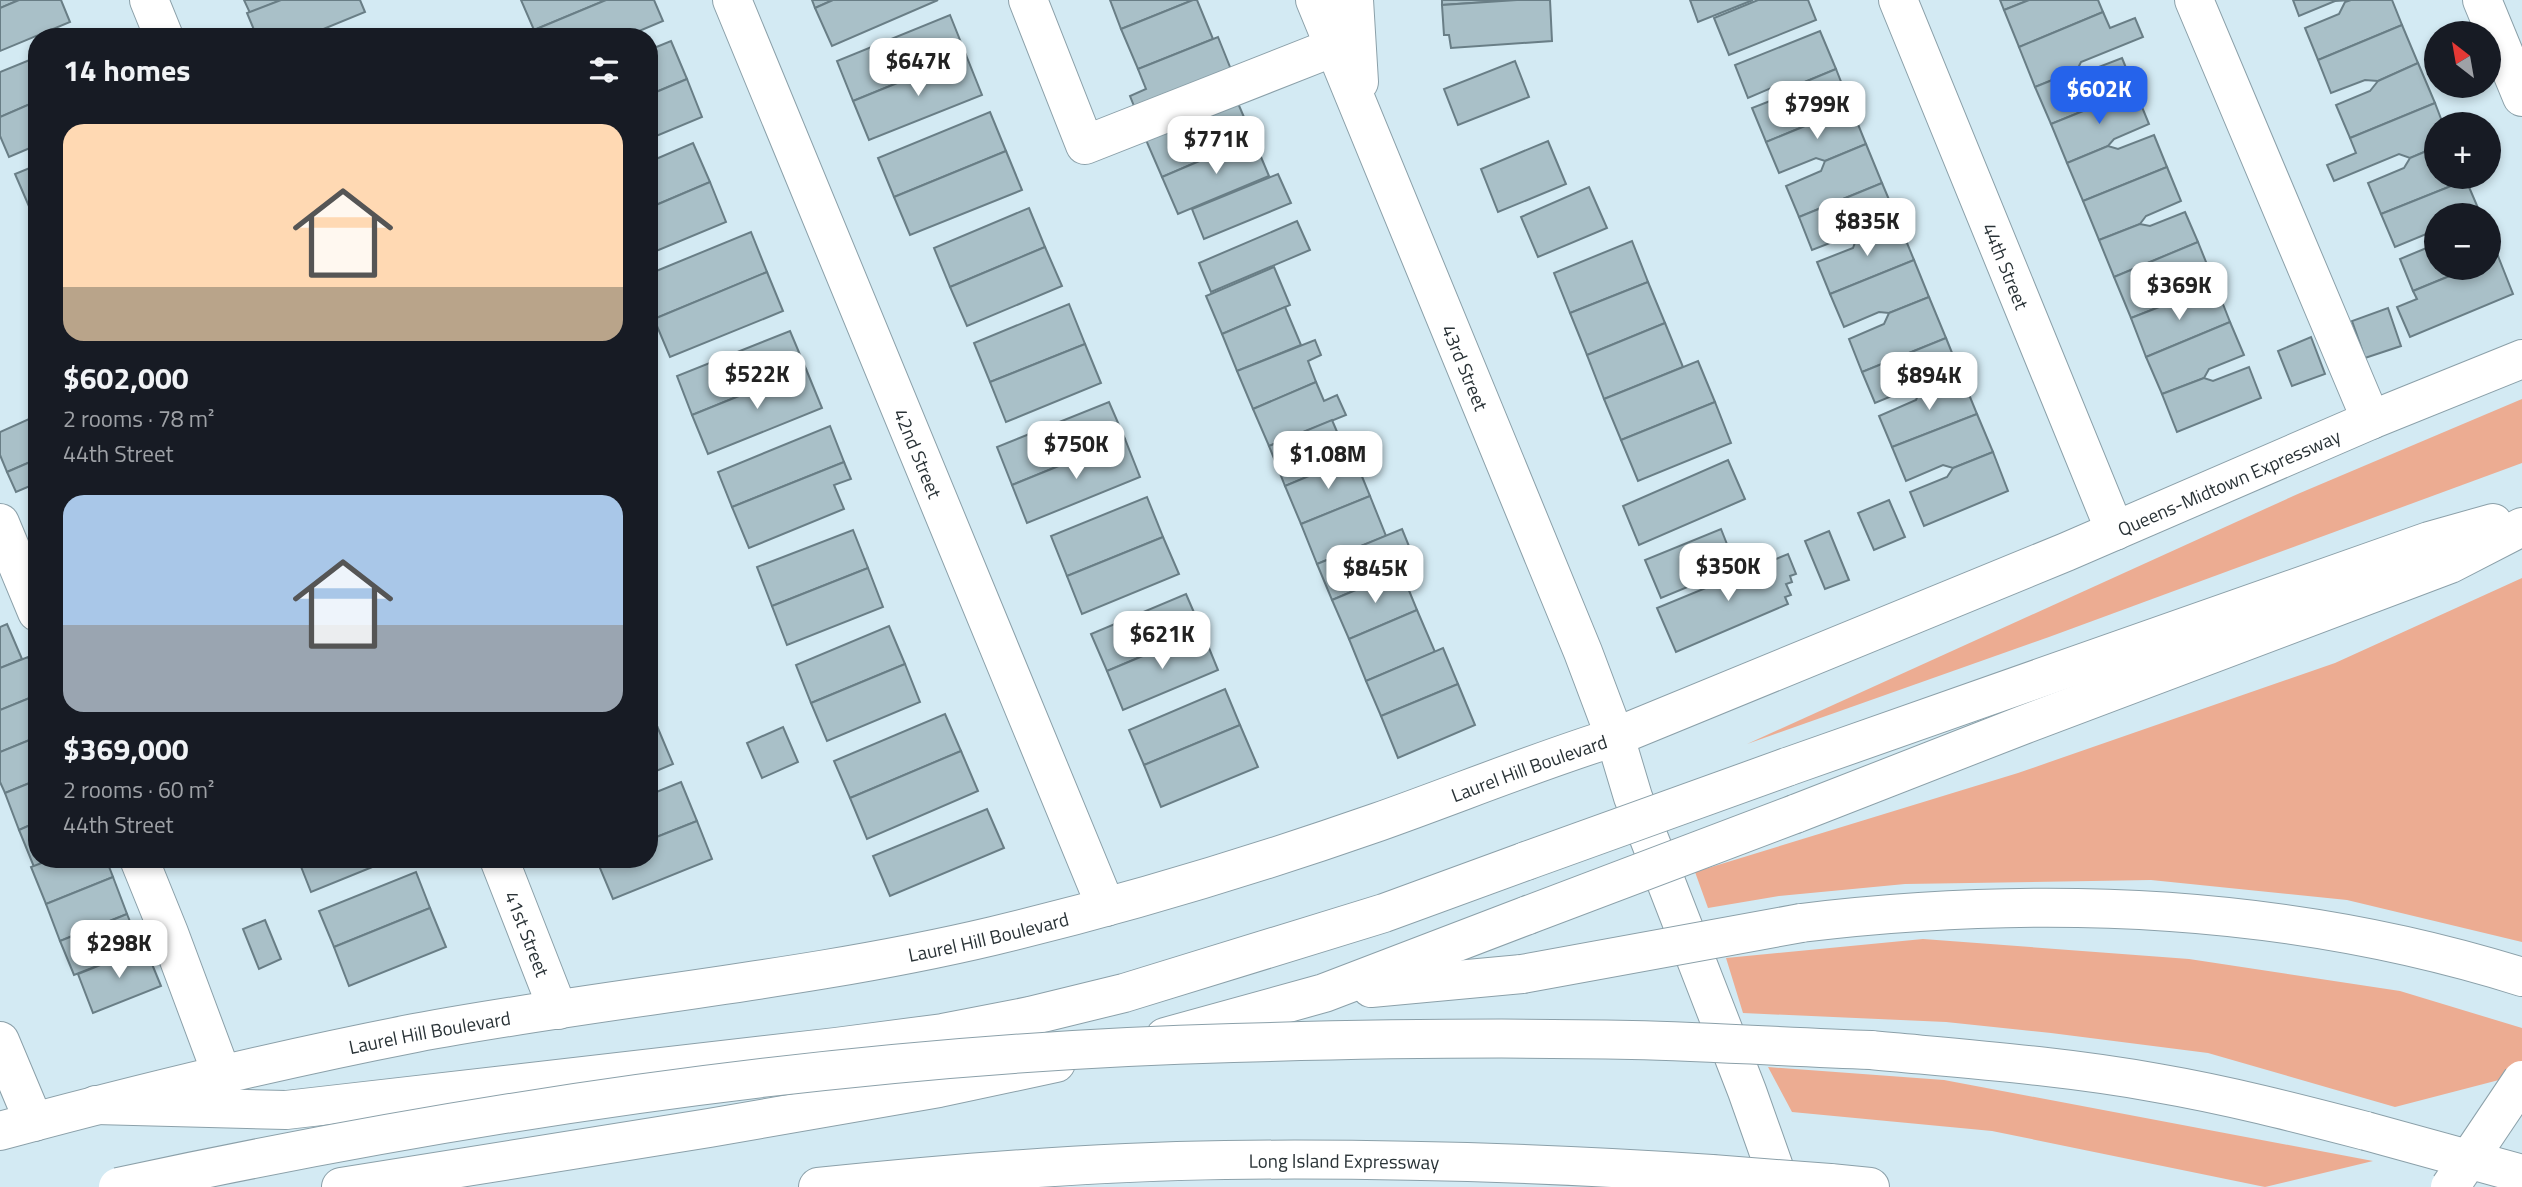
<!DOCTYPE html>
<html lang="en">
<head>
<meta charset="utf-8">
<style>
  :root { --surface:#171b24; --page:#242831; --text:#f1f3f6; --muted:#9ea1a6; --accent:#2563eb }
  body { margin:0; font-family:"Titillium Web",sans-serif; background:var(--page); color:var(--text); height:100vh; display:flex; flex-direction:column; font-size:26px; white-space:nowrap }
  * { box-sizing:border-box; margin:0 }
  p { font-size:23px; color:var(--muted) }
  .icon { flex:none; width:38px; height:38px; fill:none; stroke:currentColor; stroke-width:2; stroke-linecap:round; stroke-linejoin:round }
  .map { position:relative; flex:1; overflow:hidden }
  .panel { position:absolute; left:28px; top:28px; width:630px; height:840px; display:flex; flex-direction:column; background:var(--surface); border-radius:28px; box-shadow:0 4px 10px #0003 }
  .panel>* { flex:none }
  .needle { width:46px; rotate:329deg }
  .controls { position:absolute; left:2424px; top:21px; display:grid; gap:14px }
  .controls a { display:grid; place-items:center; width:77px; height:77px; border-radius:50%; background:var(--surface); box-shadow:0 4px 10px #0003; font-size:35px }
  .price { position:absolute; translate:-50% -60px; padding:0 16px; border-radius:14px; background:#fff; color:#222; font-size:23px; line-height:46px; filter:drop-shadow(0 2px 4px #0008) }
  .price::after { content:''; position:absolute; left:50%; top:42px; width:21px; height:16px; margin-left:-10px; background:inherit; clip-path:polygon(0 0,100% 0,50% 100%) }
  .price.on { background:var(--accent); color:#fff }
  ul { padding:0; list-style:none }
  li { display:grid; align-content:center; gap:14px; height:371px; padding:0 35px }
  li span { display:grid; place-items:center; height:217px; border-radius:21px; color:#555 }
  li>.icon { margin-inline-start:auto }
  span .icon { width:126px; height:126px; fill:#fffc; stroke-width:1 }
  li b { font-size:30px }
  h2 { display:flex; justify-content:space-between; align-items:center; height:84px; padding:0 35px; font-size:30px }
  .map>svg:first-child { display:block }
  .green { fill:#ecac92 }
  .building { fill:#a9c0c8; stroke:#697e86; stroke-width:2 }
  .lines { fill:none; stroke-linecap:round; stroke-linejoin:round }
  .minor-casing { stroke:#8ba0a9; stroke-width:40 }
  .major-casing { stroke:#8ba0a9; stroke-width:40 }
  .highway-casing { stroke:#8ba0a9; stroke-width:40 }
  .minor { stroke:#fff; stroke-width:38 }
  .major { stroke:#fff; stroke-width:38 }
  .highway { stroke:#fff; stroke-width:38 }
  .highway-bridge-casing { stroke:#8ba0a9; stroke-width:40; stroke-linecap:butt }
  .highway-bridge { stroke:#fff; stroke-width:38 }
  .labels { text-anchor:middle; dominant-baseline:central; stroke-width:6; stroke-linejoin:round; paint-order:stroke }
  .street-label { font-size:19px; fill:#2a3337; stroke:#d3eaf3 }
</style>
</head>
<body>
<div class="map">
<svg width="2522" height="1187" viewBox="0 0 2522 1187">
  <rect width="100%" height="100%" fill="#d3eaf3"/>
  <!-- green -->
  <g class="green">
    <polygon points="2522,399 2522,463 2049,637 1747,744 2300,493"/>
    <polygon points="2522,578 2522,942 2347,900 2151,880 1905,884 1779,896 1708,908 1695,872 2018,773 2335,663"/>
    <polygon points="1923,939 2189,959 2400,991 2522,1028 2522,1074 2395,1107 2208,1053 2051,1033 1946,1022 1743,1013 1726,958"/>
    <polygon points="1768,1067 1944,1080 2373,1161 2265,1187 1992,1131 1792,1112"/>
  </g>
  <!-- building -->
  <g class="building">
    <polygon points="0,0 19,0 0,8"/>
    <polygon points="19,0 61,0 70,22 0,51 0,8"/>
    <polygon points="244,0 281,0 250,13"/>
    <polygon points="281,0 360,0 365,12 304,37 257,37 247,13"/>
    <polygon points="521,0 606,0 534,30"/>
    <polygon points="606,0 654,0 663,21 625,37 537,37 534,30"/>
    <polygon points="812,0 833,0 815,8"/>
    <polygon points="833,0 938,0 832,46 815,8"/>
    <polygon points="1110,0 1193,0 1121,29"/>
    <polygon points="1193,0 1197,0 1213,39 1138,69 1121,29"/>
    <polygon points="1442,0 1517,0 1442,5"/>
    <polygon points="1517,0 1550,0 1552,41 1451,48 1449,35 1444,35 1442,5"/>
    <polygon points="1690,0 1753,0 1698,22"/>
    <polygon points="1758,0 1808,0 1816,20 1729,55 1714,18"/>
    <polygon points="2000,0 2029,0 2004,10"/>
    <polygon points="2029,0 2098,0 2103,12 2019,47 2004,10"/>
    <polygon points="2293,0 2351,0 2335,1 2299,16"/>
    <polygon points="2351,0 2392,0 2402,25 2318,60 2305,28 2339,14 2345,2"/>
    <polygon points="2103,12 2110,28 2135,18 2143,37 2081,62 2077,70 2035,87 2019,47"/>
    <polygon points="950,15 966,55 853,101 837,61"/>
    <polygon points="2402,25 2418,63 2378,81 2365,80 2331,93 2318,60"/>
    <polygon points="370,30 373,37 353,37"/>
    <polygon points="1820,31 1836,69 1795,86 1783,83 1748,98 1735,65"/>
    <polygon points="1218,37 1234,77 1138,116 1130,96 1146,89 1138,69"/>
    <polygon points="671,41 687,79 649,95 649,50"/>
    <polygon points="966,55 982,95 869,140 853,101"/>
    <polygon points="37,57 37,101 0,117 0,72"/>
    <polygon points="2122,58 2135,90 2051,124 2035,87 2077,70 2086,72"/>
    <polygon points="1515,61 1529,97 1458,125 1444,89"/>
    <polygon points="2418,63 2435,103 2350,138 2336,105 2370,91 2378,81"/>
    <polygon points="1836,69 1851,107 1766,142 1752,108 1788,94 1795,86"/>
    <polygon points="687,79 702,117 649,139 649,95"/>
    <polygon points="2135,90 2149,124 2114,139 2108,146 2067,163 2051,124"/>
    <polygon points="37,101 37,145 9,157 0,136 0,117"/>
    <polygon points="1237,101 1253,138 1162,177 1146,140"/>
    <polygon points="2435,103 2443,124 2436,124 2436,147 2410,158 2399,154 2334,181 2327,165 2356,153 2350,138"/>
    <polygon points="1851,107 1866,144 1825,161 1816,158 1779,173 1766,142"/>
    <polygon points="990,112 1006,151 894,197 878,158"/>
    <polygon points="2154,135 2167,167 2083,201 2067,163 2108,146 2118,149"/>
    <polygon points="1253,138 1269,176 1178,214 1162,177"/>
    <polygon points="1548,141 1566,184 1498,212 1481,169"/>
    <polygon points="693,143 710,182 649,208 649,162"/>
    <polygon points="1866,144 1882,183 1799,217 1786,186 1821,171 1825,161"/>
    <polygon points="2436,147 2436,177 2465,177 2466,180 2381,214 2368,183 2404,168 2410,158"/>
    <polygon points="1006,151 1022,190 910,235 894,197"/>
    <polygon points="37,165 37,209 31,211 15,174"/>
    <polygon points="2167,167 2181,201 2146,216 2140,224 2099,240 2083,201"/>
    <polygon points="1278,174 1291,203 1204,239 1192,209"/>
    <polygon points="2466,180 2481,215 2436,215 2436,233 2431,232 2395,247 2381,214"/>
    <polygon points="710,182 726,222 649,254 649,208"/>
    <polygon points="1882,183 1898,221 1857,237 1848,236 1812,250 1799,217"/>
    <polygon points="1589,187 1607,228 1538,257 1521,217"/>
    <polygon points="1029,208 1045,247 950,287 934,248"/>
    <polygon points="37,209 37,225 31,211"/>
    <polygon points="2185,212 2198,242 2114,277 2099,240 2140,224 2150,226"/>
    <polygon points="1297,221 1310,250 1211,292 1199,263"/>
    <polygon points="1898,221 1914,260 1830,294 1817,262 1853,248 1857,237"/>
    <polygon points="751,232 767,272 654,319 649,309 649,274"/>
    <polygon points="2488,234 2498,256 2488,260"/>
    <polygon points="1632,241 1648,282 1570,313 1554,273"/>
    <polygon points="2198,242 2212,277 2176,292 2172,302 2131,318 2114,277"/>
    <polygon points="2436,244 2436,268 2469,268 2413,291 2400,259"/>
    <polygon points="1045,247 1062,286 967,326 950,287"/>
    <polygon points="2498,256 2513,294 2410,337 2397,307 2417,299 2413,291 2469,268 2488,268 2488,260"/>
    <polygon points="1914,260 1929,297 1889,313 1879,312 1844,327 1830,294"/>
    <polygon points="1274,267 1290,305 1222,334 1206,296"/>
    <polygon points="767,272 783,311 670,357 654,319"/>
    <polygon points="1648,282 1665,323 1587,355 1570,313"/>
    <polygon points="2217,289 2230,322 2146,357 2131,318 2172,302 2180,303"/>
    <polygon points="1929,297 1946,338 1862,372 1849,339 1884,324 1889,313"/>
    <polygon points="1069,304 1085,344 990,382 974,343"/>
    <polygon points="1285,307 1301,345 1237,371 1222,334"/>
    <polygon points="2388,308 2401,346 2365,358 2352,321"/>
    <polygon points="2230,322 2244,355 2209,369 2204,378 2162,394 2146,357"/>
    <polygon points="1665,323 1683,367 1604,399 1587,355"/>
    <polygon points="790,331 806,369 692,415 677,376"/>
    <polygon points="2311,337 2325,374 2292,386 2278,351"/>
    <polygon points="1946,338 1961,375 1920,391 1911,388 1875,403 1862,372"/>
    <polygon points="1315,340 1321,355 1308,361 1316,382 1253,409 1237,371"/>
    <polygon points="1085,344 1101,383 1006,422 990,382"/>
    <polygon points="1698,361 1715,402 1621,440 1604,399"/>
    <polygon points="2249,367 2261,398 2177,432 2162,394 2204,378 2213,381"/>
    <polygon points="806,369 822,408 708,454 692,415"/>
    <polygon points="1961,375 1977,414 1892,447 1879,416 1916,400 1920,391"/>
    <polygon points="1316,382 1324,401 1337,395 1346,415 1269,446 1253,409"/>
    <polygon points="1109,402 1125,439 1012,485 997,447"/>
    <polygon points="1715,402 1731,443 1638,481 1621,440"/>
    <polygon points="1977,414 1993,452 1953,468 1943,465 1906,481 1892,447"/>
    <polygon points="29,419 37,437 37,459 7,472 0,455 0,432"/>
    <polygon points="1332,420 1349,460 1285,486 1269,446"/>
    <polygon points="830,426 844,462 732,507 718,472"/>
    <polygon points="1125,439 1140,477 1027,523 1012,485"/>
    <polygon points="1993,452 2008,491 1924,526 1910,492 1947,477 1953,468"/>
    <polygon points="1354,457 1370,496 1301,524 1285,486"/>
    <polygon points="37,459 37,483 16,492 7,472"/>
    <polygon points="1728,460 1745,499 1639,545 1623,506"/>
    <polygon points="844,462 851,479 834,485 844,509 749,548 732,507"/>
    <polygon points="1370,496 1386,536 1317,564 1301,524"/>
    <polygon points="1147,497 1163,537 1067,576 1051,536"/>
    <polygon points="1889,500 1905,537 1874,550 1858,513"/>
    <polygon points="1402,529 1413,556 1398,563 1401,571 1332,600 1317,564"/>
    <polygon points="1721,529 1736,567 1661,598 1645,560"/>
    <polygon points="853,530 868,568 772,606 757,567"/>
    <polygon points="1829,531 1849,580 1825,589 1805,541"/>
    <polygon points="1163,537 1179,574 1082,614 1067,576"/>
    <polygon points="1788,554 1796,574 1790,576 1792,582 1786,584 1791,595 1785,597 1788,604 1676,652 1657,608"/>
    <polygon points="868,568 883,607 787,645 772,606"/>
    <polygon points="1401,571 1417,610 1349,639 1332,600"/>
    <polygon points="1186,594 1202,631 1107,671 1091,634"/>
    <polygon points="1417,610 1435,652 1366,681 1349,639"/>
    <polygon points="7,624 22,659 0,668 0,627"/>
    <polygon points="889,626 905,664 811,703 796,665"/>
    <polygon points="1202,631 1218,670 1123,710 1107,671"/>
    <polygon points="1443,648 1458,684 1381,716 1366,681"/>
    <polygon points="28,657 37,679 37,695 0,710 0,668"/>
    <polygon points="905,664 920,702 827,741 811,703"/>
    <polygon points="1458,684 1475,725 1398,758 1381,716"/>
    <polygon points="1225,689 1240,725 1144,765 1129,730"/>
    <polygon points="37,695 37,737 0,752 0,710"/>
    <polygon points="649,707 657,726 649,729"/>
    <polygon points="945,714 961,751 850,798 834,761"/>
    <polygon points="1240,725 1258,767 1161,807 1144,765"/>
    <polygon points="657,726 673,764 649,774 649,729"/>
    <polygon points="783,727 798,762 762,778 747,743"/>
    <polygon points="37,737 37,780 5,793 0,782 0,752"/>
    <polygon points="961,751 978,791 867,839 850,798"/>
    <polygon points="37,780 37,822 19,830 5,793"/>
    <polygon points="681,782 697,821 649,840 649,795"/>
    <polygon points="987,809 1004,848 890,896 873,856"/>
    <polygon points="697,821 712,859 613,899 597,861 649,859 649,840"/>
    <polygon points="37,822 37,859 52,859 34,867 19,830"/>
    <polygon points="52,859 106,859 113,877 46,904 31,867"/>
    <polygon points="298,859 392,859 311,892"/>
    <polygon points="416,872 430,908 334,947 319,911"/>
    <polygon points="113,877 127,914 60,941 46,904"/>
    <polygon points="430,908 446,947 349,986 334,947"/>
    <polygon points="127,914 141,949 74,975 60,941"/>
    <polygon points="265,920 281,959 259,969 243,929"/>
    <polygon points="145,947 161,986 93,1013 78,974"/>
  </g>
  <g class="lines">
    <defs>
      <g id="minor">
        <polyline points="149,0 164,37"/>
        <path id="s1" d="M732,0L1106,907"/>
        <polyline points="1028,0 1085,145 1334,47"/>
        <path id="s2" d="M1315,0L1583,652L1615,737"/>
        <polyline points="1354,0 1359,82"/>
        <path id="s3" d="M1898,0L2115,531"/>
        <polyline points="2194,0 2371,420"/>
        <polyline points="2482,0 2522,97"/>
        <polyline points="0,523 37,612"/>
        <polyline points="139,859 169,933 222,1075"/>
        <path id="s4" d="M499,859L558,1010"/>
        <polyline points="0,1041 34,1122"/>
      </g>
      <g id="major">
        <path id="s5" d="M0,1131C137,1094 276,1060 415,1033C607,997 803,981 993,936C1123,905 1252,866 1378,822C1457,794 1535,762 1615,737L2066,552L2371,420L2522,359"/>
      </g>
      <g id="highway">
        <polyline points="1615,737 1633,797 1747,1091 1781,1187"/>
        <polyline points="1787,767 2429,541 2493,523"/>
        <polyline points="1795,814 2023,725 2450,564 2522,527"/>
        <path d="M1801,923C2042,894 2289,904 2522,977"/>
        <polyline points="1371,988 1522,974"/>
        <polyline points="1165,1037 1324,993 1528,915"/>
        <path d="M1871,1050C1966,1059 2063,1066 2157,1083C2227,1095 2297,1113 2366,1131"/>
        <polyline points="96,1105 286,1110 836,1047 943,1033 1030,1016 1124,993 1384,913 1526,861"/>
        <polyline points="1830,1183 1870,1187"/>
        <polyline points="341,1187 709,1128 939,1088 1056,1063"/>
        <path id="s6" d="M818,1187C953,1173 1089,1162 1225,1160C1388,1158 1549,1163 1712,1174"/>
      </g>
    </defs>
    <!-- minor casing -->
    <use href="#minor" class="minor-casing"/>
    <!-- major casing -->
    <use href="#major" class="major-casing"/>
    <!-- highway casing -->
    <use href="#highway" class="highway-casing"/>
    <!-- minor -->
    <use href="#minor" class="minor"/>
    <!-- major -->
    <use href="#major" class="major"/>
    <!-- highway -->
    <use href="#highway" class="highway"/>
    <defs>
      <g id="highway-bridge">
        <polyline points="1526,861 1787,767"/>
        <polyline points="1528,915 1795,814"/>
        <polyline points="1522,974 1801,923"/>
        <polyline points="2366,1131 2522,1174"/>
        <polyline points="1712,1174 1830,1183"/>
        <path d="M118,1187C484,1108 858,1053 1233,1043C1366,1039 1499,1037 1632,1040C1711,1042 1791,1047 1871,1050"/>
        <polyline points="2450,1187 2522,1080"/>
      </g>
    </defs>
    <!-- highway-bridge casing -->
    <use href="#highway-bridge" class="highway-bridge-casing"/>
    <!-- highway-bridge -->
    <use href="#highway-bridge" class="highway-bridge"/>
  </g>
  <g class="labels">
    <!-- street labels -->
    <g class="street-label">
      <text stroke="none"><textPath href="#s3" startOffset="287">44th Street</textPath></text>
      <text stroke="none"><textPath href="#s2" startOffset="397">43rd Street</textPath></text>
      <text stroke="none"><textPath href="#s1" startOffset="490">42nd Street</textPath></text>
      <text stroke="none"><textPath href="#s5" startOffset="2331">Queens-Midtown Expressway</textPath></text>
      <text stroke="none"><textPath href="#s5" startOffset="1575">Laurel Hill Boulevard</textPath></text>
      <text stroke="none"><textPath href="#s4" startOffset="80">41st Street</textPath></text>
      <text stroke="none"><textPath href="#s5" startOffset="1008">Laurel Hill Boulevard</textPath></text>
      <text stroke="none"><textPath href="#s5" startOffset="441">Laurel Hill Boulevard</textPath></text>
      <text stroke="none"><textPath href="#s6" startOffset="527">Long Island Expressway</textPath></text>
    </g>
  </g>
</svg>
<div class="controls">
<a><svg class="needle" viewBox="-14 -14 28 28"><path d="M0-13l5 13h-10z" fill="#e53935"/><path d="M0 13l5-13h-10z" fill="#9ea1a6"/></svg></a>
<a>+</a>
<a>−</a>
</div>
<b class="price" style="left:918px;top:98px">$647K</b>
<b class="price on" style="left:2099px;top:126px">$602K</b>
<b class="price" style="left:1817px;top:141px">$799K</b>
<b class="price" style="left:1216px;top:176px">$771K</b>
<b class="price" style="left:1867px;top:258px">$835K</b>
<b class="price" style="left:2179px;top:322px">$369K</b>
<b class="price" style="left:757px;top:411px">$522K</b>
<b class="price" style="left:1929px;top:412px">$894K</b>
<b class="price" style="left:1076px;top:481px">$750K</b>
<b class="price" style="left:1328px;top:491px">$1.08M</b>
<b class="price" style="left:1728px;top:603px">$350K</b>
<b class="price" style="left:1375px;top:605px">$845K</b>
<b class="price" style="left:1162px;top:671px">$621K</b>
<b class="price" style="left:119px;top:980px">$298K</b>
<section class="panel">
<h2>14 homes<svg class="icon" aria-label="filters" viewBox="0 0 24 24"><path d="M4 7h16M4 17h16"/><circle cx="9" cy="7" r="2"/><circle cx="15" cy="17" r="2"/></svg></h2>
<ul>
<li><span style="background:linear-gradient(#ffd9b3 75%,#b9a48a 0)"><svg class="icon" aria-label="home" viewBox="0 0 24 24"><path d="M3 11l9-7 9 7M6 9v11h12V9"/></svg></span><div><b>$602,000</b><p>2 rooms · 78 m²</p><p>44th Street</p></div></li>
<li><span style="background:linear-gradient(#a9c7e8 60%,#9aa5b1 0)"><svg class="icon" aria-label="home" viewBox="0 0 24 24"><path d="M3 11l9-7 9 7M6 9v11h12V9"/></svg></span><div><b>$369,000</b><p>2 rooms · 60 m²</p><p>44th Street</p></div></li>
</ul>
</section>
</div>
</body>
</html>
